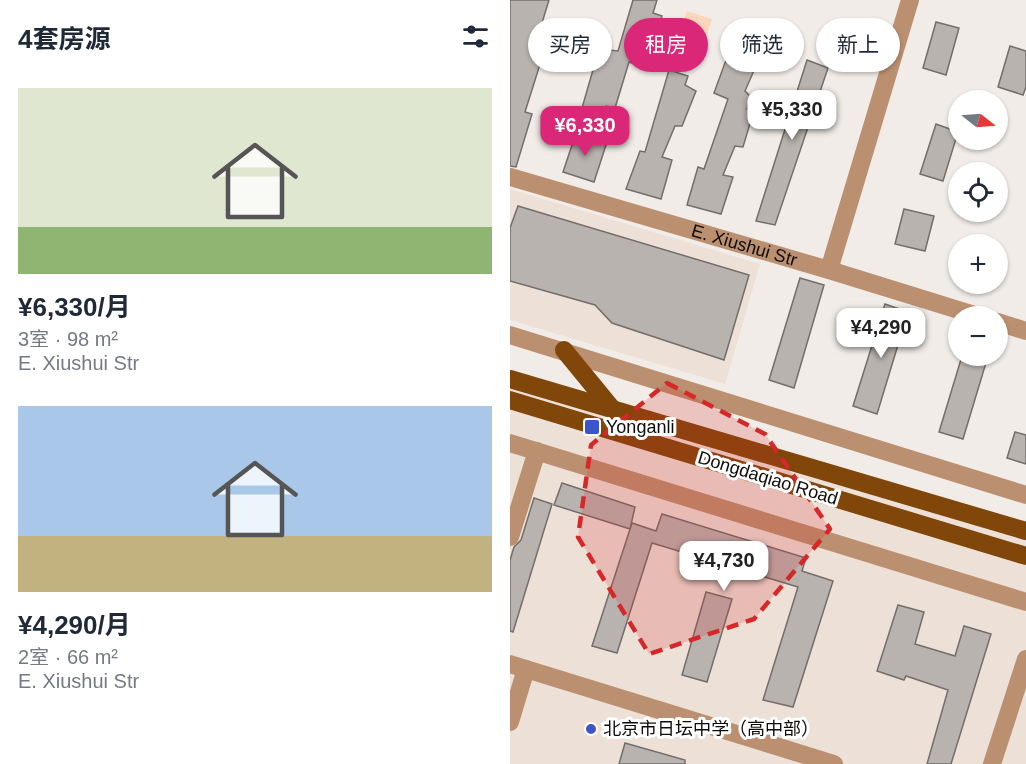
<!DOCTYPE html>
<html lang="zh">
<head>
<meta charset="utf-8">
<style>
  :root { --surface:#fff; --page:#f6f6f7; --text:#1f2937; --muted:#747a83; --accent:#db2777 }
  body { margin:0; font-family:Helvetica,"Noto Sans SC",sans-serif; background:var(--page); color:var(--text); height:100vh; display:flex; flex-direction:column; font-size:22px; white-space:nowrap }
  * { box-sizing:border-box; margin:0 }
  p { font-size:20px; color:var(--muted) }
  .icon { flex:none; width:33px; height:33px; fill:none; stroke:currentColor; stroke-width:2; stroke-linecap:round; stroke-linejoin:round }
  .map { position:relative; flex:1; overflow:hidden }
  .side { display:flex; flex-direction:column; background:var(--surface); width:510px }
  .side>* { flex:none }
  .top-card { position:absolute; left:18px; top:18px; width:408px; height:54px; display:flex; gap:12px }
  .needle { width:39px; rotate:107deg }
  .tools { position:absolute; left:438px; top:90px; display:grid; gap:12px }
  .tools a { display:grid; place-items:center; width:60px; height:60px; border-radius:50%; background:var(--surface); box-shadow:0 2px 4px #0004; font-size:30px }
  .price { position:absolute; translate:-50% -51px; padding:0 14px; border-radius:12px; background:#fff; color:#222; font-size:20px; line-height:39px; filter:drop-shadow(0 2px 3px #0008) }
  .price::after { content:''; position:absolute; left:50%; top:36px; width:18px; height:14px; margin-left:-9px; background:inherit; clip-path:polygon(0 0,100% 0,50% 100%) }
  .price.current { background:var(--accent); color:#fff }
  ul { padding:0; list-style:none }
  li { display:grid; align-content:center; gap:12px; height:318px; padding:0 18px }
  li span { display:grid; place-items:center; height:186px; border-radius:0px; color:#555 }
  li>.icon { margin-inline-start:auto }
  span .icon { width:108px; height:108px; fill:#fffc; stroke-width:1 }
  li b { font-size:26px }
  h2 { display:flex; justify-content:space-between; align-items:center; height:72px; padding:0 18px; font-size:26px }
  .pill { padding:0 21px; border-radius:27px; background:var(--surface); box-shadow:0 2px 4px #0004; font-size:21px; line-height:54px }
  .pill.current { background:var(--accent); color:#fff }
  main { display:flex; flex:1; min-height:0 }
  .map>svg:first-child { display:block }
  .built { fill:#ede1d7 }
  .green { fill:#fbd6bb }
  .building { fill:#b9b3af; stroke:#736e6b; stroke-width:1.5 }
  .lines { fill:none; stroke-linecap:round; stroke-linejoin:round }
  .minor { stroke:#bb9070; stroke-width:18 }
  .major { stroke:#80460a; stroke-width:18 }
  .marked { fill:#d62828; fill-opacity:0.2; stroke:#d62828; stroke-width:4.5; stroke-dasharray:12 8; stroke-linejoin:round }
  .poi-dot { fill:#3c56c9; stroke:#fff; stroke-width:2 }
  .labels { text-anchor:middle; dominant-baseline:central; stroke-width:6; stroke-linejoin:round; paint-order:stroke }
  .street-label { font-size:18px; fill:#0d0c0a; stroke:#fff }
  .poi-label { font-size:18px; fill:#0d0c0a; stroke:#fff; text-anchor:start }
</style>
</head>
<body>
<main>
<section class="side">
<h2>4套房源<svg class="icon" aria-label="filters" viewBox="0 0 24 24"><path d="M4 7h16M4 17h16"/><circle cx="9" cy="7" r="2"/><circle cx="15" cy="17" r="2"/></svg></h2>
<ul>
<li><span style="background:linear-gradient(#dfe7d0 75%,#8fb573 0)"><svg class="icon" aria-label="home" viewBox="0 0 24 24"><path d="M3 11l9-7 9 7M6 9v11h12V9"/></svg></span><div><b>¥6,330/月</b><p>3室 · 98 m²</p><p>E. Xiushui Str</p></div></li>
<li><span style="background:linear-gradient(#a9c7e8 70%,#c2b280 0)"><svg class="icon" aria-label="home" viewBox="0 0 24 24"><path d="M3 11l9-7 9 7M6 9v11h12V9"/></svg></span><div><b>¥4,290/月</b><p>2室 · 66 m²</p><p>E. Xiushui Str</p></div></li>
</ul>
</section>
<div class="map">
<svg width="516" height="764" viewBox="0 0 516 764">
  <rect width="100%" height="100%" fill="#f1ece7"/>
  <!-- built -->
  <g class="built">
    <polygon points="0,189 250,264 215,384 0,320"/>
    <polygon points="0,387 516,535 516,764 0,764"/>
  </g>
  <!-- green -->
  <polygon class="green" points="177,11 202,19 188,62 163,53"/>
  <!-- building -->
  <g class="building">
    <polygon points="0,0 39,0 32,23 42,26 15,112 22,114 6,167 0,166"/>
    <polygon points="123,0 147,0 143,13 152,16 140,56 132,53 128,65 119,62 105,108 96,106 93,114 72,108 89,49 108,51"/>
    <polygon points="426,22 449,28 436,75 413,68"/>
    <polygon points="227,30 247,38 244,46 253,50 235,91 241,97 237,109 244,110 233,147 225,146 213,175 223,177 211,214 177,205 188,167 194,169 218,99 204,93"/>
    <polygon points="500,46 516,51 516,87 513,95 488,87"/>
    <polygon points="297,60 318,68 265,225 246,221"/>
    <polygon points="159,70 178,76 175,85 186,91 172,126 165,126 152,157 162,160 151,199 116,189 130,151 135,152"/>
    <polygon points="426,124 448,132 433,181 410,174"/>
    <polygon points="66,133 97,142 84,182 53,172"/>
    <polygon points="8,206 239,275 214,360 102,323 85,305 0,281 0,228"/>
    <polygon points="394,209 424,216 415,251 385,244"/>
    <polygon points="290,278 314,285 284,388 259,380"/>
    <polygon points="375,304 398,312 367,414 343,406"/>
    <polygon points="452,356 478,356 453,439 429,432"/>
    <polygon points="505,432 516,435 516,464 497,458"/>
    <polygon points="52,483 125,507 120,529 44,505"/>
    <polygon points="24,498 42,504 3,632 0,631 0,560 4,547 11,540"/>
    <polygon points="152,514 296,558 292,571 323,581 283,707 253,700 288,587 142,543 107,653 82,646 122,523 146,531"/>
    <polygon points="196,592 222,599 197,682 172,675"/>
    <polygon points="388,605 414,612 405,644 445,656 454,626 481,634 441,764 417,764 438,690 396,676 394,680 367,671"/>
    <polygon points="115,743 175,760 175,764 109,764"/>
  </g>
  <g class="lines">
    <!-- minor -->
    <g class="minor">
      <path id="s1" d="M0,177L319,270L468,316"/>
      <polyline points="319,270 400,0"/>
      <polyline points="488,322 516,331"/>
      <polyline points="0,335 516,495"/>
      <polyline points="0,443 516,602"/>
      <polyline points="0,537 27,451"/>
      <polyline points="0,664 324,764"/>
      <polyline points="0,722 16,669"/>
      <polyline points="482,764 516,659"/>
    </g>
    <!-- major -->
    <g class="major">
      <polyline points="54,350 104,411"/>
      <polyline points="0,379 516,531"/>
      <polyline points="0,400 516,556"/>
    </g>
  </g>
  <!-- marked area -->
  <path class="marked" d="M157,383L255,434L320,529L244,619L139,654L68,537L81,445Z"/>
  <!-- markers -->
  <g class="poi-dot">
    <rect x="74" y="419" width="16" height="16" rx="3"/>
    <circle cx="81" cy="729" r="6"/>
  </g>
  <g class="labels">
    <!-- street labels -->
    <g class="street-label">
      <text stroke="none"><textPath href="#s1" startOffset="244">E. Xiushui Str</textPath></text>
      <text transform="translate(258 478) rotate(17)">Dongdaqiao Road</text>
    </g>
    <!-- poi labels -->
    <g class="poi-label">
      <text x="96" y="427">Yonganli</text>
      <text x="93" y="729">北京市日坛中学（高中部）</text>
    </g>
  </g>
</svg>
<div class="tools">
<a><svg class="needle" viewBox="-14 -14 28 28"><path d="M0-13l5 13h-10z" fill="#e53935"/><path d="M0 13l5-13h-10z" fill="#747a83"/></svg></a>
<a><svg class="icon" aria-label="locate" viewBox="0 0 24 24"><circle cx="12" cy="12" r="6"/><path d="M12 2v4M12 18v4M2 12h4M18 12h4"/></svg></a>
<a>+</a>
<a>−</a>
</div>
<b class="price" style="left:282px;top:141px">¥5,330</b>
<b class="price current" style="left:75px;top:157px">¥6,330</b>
<b class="price" style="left:371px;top:359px">¥4,290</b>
<b class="price" style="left:214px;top:592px">¥4,730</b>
<div class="top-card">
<a class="pill">买房</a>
<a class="pill current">租房</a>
<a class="pill">筛选</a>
<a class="pill">新上</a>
</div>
</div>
</main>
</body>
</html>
